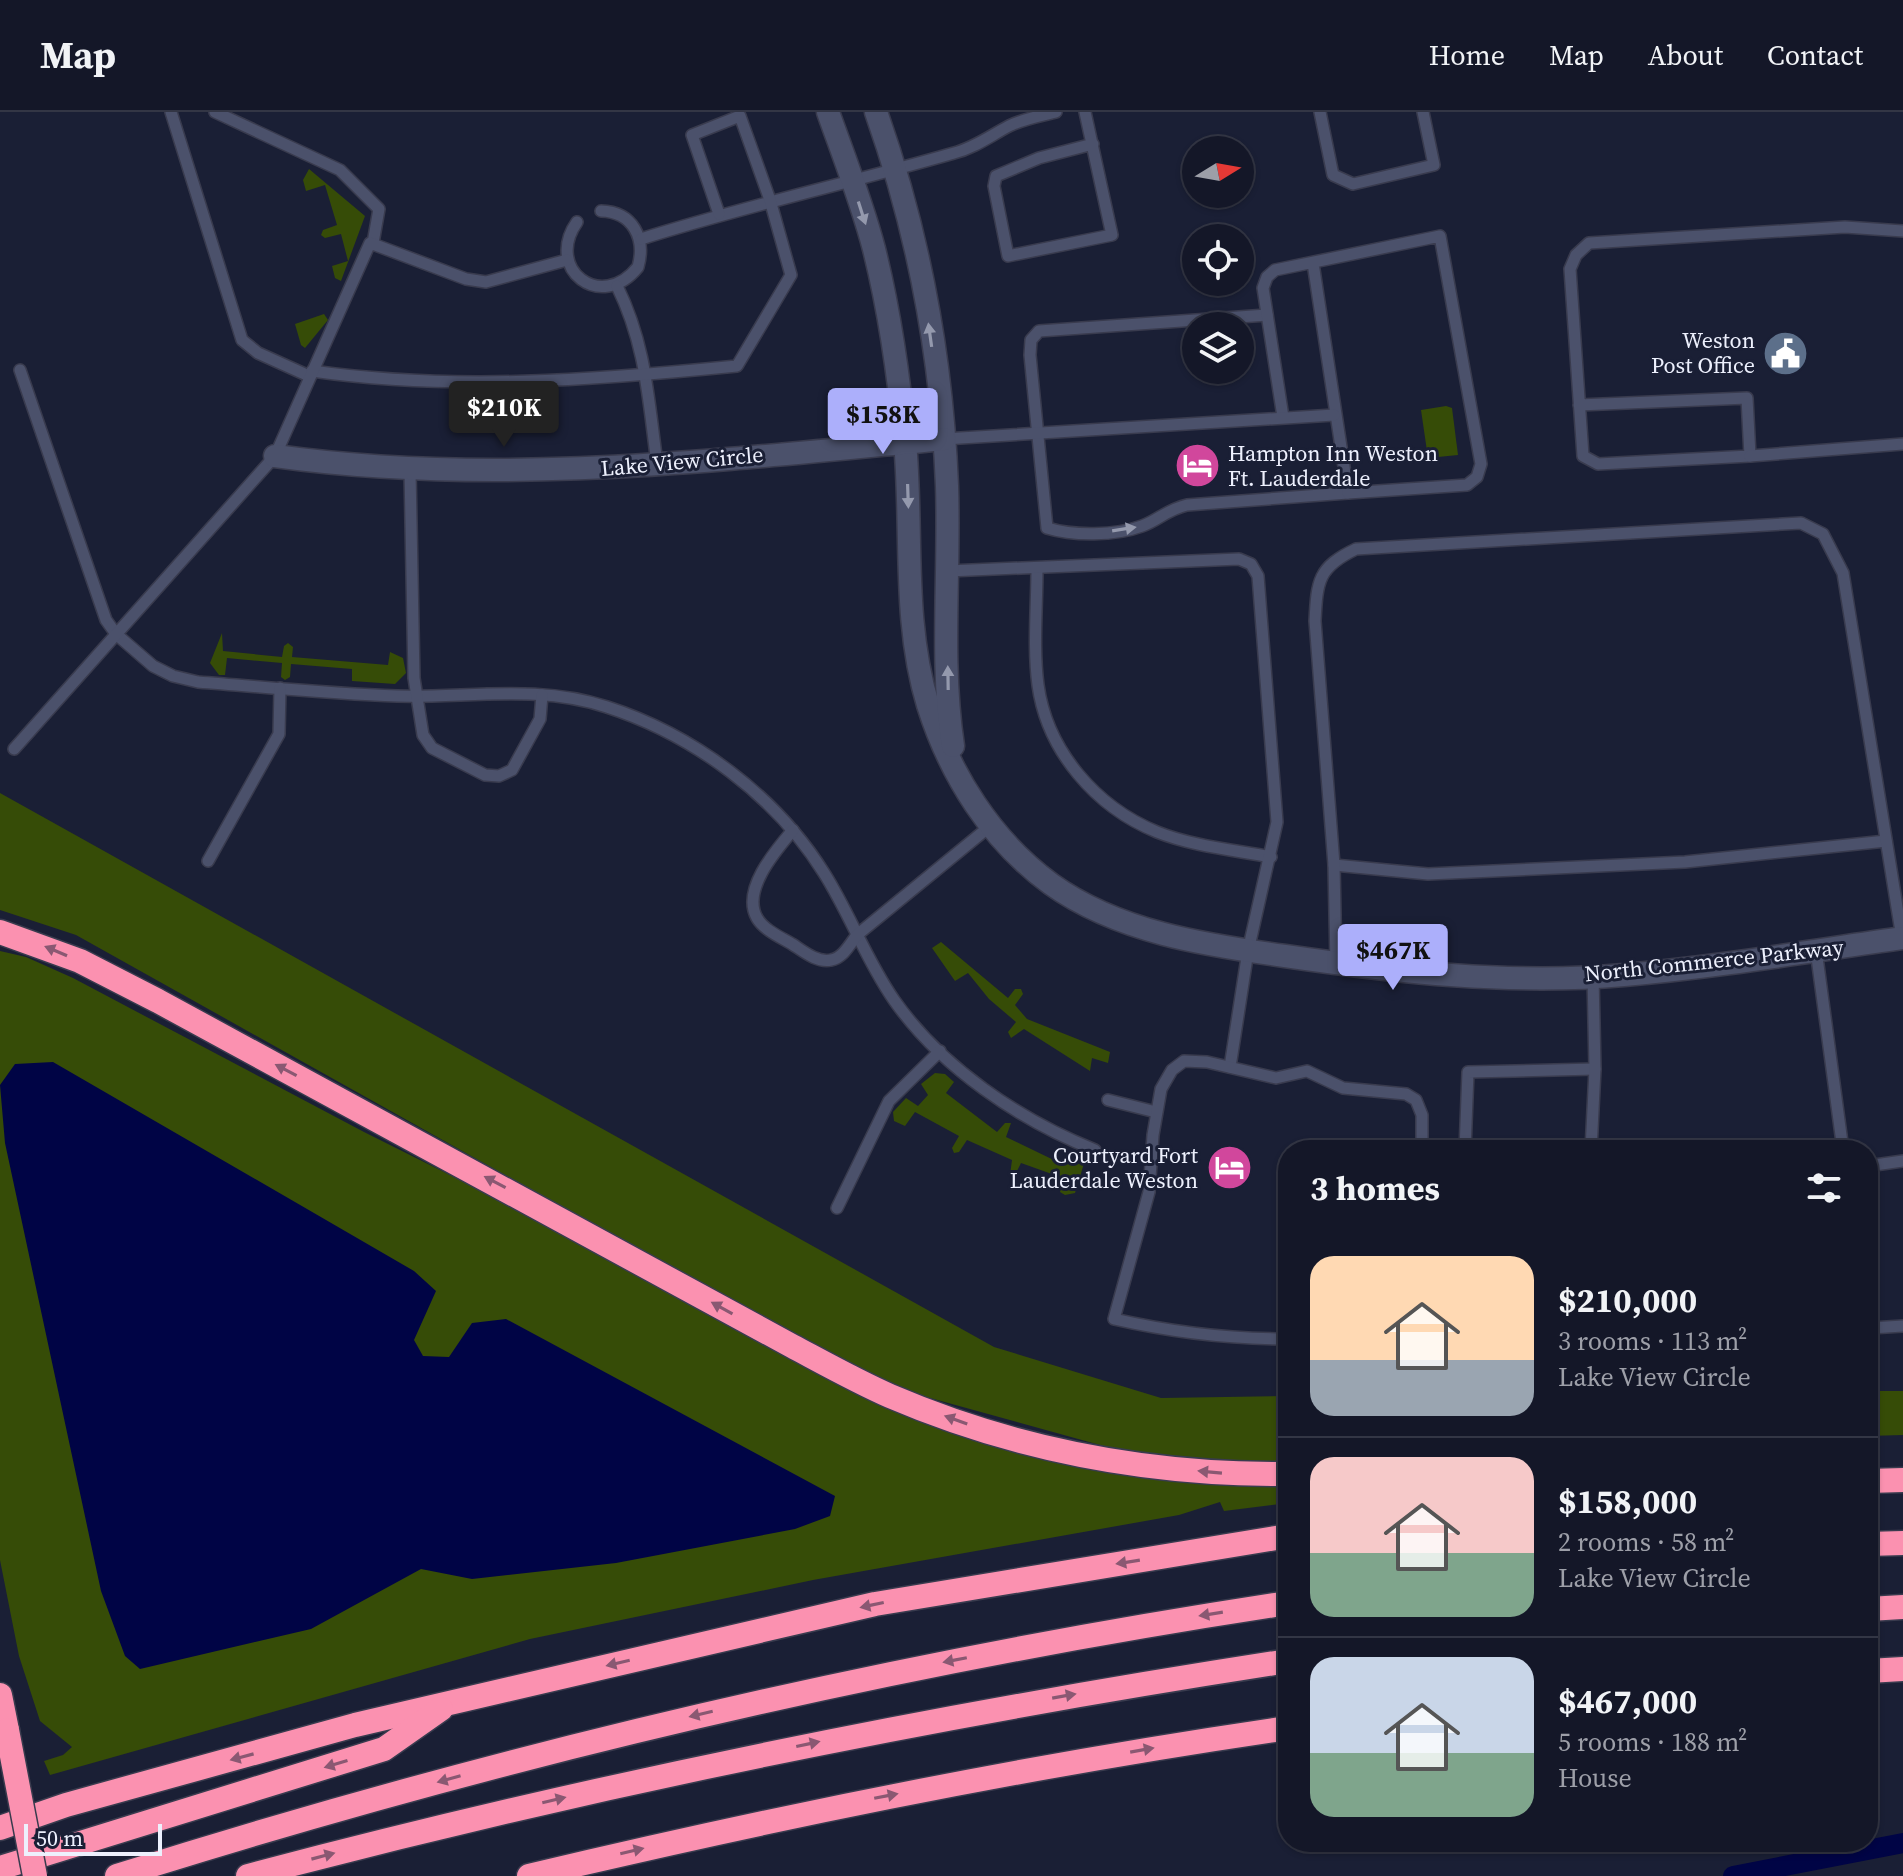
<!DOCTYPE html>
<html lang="en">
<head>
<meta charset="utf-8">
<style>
  :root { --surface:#141728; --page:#212434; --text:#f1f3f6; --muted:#9d9fa8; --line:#333645; --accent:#acaffb }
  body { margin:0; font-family:"Source Serif 4",serif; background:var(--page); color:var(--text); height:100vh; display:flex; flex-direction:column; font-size:30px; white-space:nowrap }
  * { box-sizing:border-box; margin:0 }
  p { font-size:26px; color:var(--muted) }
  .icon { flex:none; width:44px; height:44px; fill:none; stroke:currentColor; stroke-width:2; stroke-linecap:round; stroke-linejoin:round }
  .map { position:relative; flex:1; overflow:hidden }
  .sheet { position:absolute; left:1278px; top:1028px; width:600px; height:712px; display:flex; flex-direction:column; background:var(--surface); border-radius:32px; box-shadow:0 2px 6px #0004,0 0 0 2px var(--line) }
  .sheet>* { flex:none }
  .needle { width:52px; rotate:79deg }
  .tools { position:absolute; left:1182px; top:24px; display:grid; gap:16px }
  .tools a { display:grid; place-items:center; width:72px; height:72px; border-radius:50%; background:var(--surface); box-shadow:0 2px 6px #0004,0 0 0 2px var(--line); font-size:40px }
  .scale { position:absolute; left:24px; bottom:20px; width:138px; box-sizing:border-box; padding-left:8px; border:4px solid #edf0fd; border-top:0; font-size:22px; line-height:28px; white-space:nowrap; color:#edf0fd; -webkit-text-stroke:6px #1a1f35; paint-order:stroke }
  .price { position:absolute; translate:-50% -68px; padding:0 18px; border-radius:8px; background:var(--accent); color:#111; font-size:26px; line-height:52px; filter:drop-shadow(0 2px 4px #0008) }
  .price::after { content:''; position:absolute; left:50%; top:48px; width:24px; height:18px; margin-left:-12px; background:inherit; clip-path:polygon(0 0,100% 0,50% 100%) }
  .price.current { background:#222; color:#fff }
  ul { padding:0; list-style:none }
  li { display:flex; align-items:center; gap:24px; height:200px; padding:0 32px }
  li+li { border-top:2px solid var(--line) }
  li span { display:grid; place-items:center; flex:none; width:224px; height:160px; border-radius:24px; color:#555 }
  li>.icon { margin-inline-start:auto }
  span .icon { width:96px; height:96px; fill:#fffc; stroke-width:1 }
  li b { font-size:34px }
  h2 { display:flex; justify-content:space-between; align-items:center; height:96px; padding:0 32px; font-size:34px }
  header { display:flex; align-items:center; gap:48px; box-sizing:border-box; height:112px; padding:0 40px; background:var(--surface); border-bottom:2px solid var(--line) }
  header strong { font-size:38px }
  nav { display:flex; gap:44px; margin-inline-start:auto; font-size:28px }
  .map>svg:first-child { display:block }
  .green { fill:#364c07 }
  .water { fill:#000445 }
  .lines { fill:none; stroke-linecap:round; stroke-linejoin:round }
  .canal { stroke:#000445; stroke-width:20 }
  .service-casing { stroke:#393b4e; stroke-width:14 }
  .minor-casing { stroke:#393b4e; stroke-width:25 }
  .motorway-casing { stroke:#393b4e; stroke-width:27 }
  .service { stroke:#4b516b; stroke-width:11 }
  .minor { stroke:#4b516b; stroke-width:22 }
  .motorway { stroke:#fb91b0; stroke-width:24 }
  .motorway-bridge-casing { stroke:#393b4e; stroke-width:27; stroke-linecap:butt }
  .motorway-bridge { stroke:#fb91b0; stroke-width:24 }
  .oneway { fill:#9499ad }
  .oneway2 { fill:#8a5872 }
  .labels { text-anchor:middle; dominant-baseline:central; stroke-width:6; stroke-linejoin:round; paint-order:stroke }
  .poi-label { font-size:22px; fill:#edf0fd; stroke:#1a1f35; text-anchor:end }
  .street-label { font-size:22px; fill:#edf0fd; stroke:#1a1f35 }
</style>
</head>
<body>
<header>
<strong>Map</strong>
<nav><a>Home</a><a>Map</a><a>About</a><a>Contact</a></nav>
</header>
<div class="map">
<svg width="1903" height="1764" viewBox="0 0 1903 1764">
  <rect width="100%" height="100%" fill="#1a1f35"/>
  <!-- green -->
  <g class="green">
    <polygon points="309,57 365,104 341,169 335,166 332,154 348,149 341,122 325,126 321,123 323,118 337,113 325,73 306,79 303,68"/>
    <polygon points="324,202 328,208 305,236 301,233 295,212"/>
    <polygon points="1446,294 1452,296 1458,343 1428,346 1421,298"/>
    <polygon points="222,521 223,539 282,545 284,534 288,531 293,535 292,545 388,553 390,540 403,546 406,561 395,572 352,569 352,557 291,552 290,565 285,568 281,565 282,551 227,546 225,563 219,563 210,551"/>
    <polygon points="0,681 994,1235 1161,1286 1288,1284 1288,1354 1154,1348 912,1281 829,1244 76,823 0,798"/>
    <polygon points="941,830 1008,886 1015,877 1021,877 1023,882 1015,893 1027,907 1110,940 1108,951 1092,946 1090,959 1024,917 1011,926 1008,920 1016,910 989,887 968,861 955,869 932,836"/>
    <polygon points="0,839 26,845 73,866 364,1020 967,1322 1288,1373 1288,1391 1224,1399 1220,1390 1179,1403 813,1468 530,1527 50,1663 44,1649 63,1643 72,1635 40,1609 19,1544 0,1448"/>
    <polygon points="935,961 945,962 954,970 946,981 997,1020 1005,1011 1011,1011 1006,1025 1062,1052 1066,1042 1085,1048 1075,1081 1065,1083 1060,1080 1063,1066 1021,1051 1015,1063 1010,1063 1012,1048 967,1028 959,1040 954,1041 952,1036 959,1024 915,1000 905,1014 894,1009 893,1000 906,986 918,994 928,983 921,972"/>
    <polygon points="1868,1279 1903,1279 1903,1323 1868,1324"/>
  </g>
  <!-- water -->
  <polygon class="water" points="53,950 414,1159 436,1179 414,1228 423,1244 449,1245 472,1211 506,1207 835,1384 830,1404 795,1417 616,1451 472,1467 421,1457 311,1517 140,1557 125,1544 101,1479 5,1031 0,973 15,952"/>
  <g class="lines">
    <!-- canal -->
    <polyline class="canal" points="1733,1764 1903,1731"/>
    <defs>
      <g id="service">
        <polyline points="171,0 242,228 258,241 309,264"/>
        <polyline points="215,0 340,58 379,97 373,131"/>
        <polyline points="1085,0 1112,123 1008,144 994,74 996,64 1039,46 1093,32"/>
        <polyline points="1320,0 1333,63 1353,72 1434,53 1423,0"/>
        <path d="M577,110C544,157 601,201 638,155C646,126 633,100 601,99"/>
        <path d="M641,127C745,94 850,71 954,41C974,36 990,24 1009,14C1023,7 1040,4 1056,0"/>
        <path d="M617,174C646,233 648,286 657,351"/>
        <path d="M1267,203L1039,219L1031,228L1030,243L1047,416C1073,424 1115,424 1142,414C1159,408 1166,398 1187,393L1348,381"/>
        <path d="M20,258L106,508L116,522L153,554L173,564L198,570C264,575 331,582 397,584C467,586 539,572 607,595C694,623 776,684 824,761C850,802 866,848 894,888C941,955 1019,1008 1095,1038"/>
        <path d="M312,259C453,279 595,268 737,254L791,163L770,88L740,4L692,23L719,102"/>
        <polyline points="1579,293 1747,286 1750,344 1598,352 1583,344 1570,157 1576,143 1589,131 1845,115 1903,119"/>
        <polyline points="1283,305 1263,176 1267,165 1275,158 1440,124 1481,352 1477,365 1467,373 1348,381 1313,151"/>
        <polyline points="944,327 1334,303"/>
        <polyline points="1750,344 1903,332"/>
        <polyline points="410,359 414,566 423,623 432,636 485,663 499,664 512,658 540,607 542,583"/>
        <path d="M1037,456C1037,495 1033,535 1038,573C1047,639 1096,695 1157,720C1192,734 1234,738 1271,745"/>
        <polyline points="948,459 1239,447 1251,452 1258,464 1277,710 1248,839 1230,955"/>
        <polyline points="14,637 275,344 370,131 466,167 486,170 567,148"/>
        <path d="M793,718C776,738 741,778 757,806C764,818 780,825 792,832C803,839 817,851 831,848C843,846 850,832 857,823L989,715"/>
        <polyline points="208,749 279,622 280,576"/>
        <polyline points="1334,753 1428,762 1685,750 1886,729"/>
        <polyline points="1816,838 1843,1038"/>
        <path d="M1336,852L1334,753L1315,509C1317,469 1318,455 1356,437L1801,411L1823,422L1843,461L1902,826"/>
        <polyline points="1108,988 1156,1000"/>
        <polyline points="1465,1038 1468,960 1595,957"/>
        <polyline points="1591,1038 1595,957 1593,864"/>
        <polyline points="1868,1054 1903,1049"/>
        <polyline points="837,1096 889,989 940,939"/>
        <polyline points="1868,1198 1871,1216 1868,1218"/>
        <polyline points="1871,1216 1903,1214"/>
        <path d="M1288,1227C1229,1227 1171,1220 1114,1207L1149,1080L1153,1023L1161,977L1172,958L1184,949L1207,950L1276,966L1307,959L1343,976L1406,982L1416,988L1422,1003V1038"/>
      </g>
      <g id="minor">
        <path d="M828,0C844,45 862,91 874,137C890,201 899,265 905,330C913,418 902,508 928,593C950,663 991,728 1051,772C1118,820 1205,833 1285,844C1395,860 1513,873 1624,863C1717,855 1811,839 1903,826"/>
        <path d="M876,0C918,119 942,248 947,374C950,460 940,549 953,634"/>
        <path d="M275,344C498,375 722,348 944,327"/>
      </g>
      <g id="motorway">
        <path d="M0,820L80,849L158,889L792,1234C824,1251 856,1269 890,1284C1016,1338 1151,1363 1288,1362"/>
        <polyline points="1868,1369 1903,1368"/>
        <polyline points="1868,1432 1903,1431"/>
        <polyline points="1868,1497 1903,1495"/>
        <polyline points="1868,1559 1903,1557"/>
        <polyline points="0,1583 7,1618"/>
        <polyline points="0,1716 66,1693 355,1613 875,1492 1288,1424"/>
        <polyline points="0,1756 384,1637 441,1597"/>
        <path d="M117,1764C500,1643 891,1551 1288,1491"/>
        <path d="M248,1764C591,1673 937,1603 1288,1549"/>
        <path d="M529,1764C781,1704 1032,1653 1288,1616"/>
      </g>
    </defs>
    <!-- service casing -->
    <use href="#service" class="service-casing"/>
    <!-- minor casing -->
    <use href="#minor" class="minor-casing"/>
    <!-- motorway casing -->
    <use href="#motorway" class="motorway-casing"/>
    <!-- service -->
    <use href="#service" class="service"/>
    <!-- minor -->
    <use href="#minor" class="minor"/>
    <!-- motorway -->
    <use href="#motorway" class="motorway"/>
    <defs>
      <polyline id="motorway-bridge" points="7,1618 35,1764"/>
    </defs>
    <!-- motorway-bridge casing -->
    <use href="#motorway-bridge" class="motorway-bridge-casing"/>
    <!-- motorway-bridge -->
    <use href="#motorway-bridge" class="motorway-bridge"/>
  </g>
  <!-- one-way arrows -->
  <defs><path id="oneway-solid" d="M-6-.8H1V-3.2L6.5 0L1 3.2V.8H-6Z" transform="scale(2)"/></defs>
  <g class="oneway">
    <use href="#oneway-solid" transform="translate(862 101) rotate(72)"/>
    <use href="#oneway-solid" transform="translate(930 223) rotate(-98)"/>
    <use href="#oneway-solid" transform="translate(908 384) rotate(88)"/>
    <use href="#oneway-solid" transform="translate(1124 417) rotate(-9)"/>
    <use href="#oneway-solid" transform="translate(948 566) rotate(-91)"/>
  </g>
  <g class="oneway2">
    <use href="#oneway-solid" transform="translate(56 839) rotate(-157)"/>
    <use href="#oneway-solid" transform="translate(286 958) rotate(-152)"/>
    <use href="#oneway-solid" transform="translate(495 1070) rotate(-152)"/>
    <use href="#oneway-solid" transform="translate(722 1196) rotate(-151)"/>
    <use href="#oneway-solid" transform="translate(956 1308) rotate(-160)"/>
    <use href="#oneway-solid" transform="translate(1210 1360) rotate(-175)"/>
    <use href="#oneway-solid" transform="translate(1128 1450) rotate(171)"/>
    <use href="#oneway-solid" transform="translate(872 1493) rotate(168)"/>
    <use href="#oneway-solid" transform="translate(1211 1502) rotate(171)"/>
    <use href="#oneway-solid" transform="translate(955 1548) rotate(169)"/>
    <use href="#oneway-solid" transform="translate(618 1551) rotate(167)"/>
    <use href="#oneway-solid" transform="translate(1064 1584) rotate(-10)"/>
    <use href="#oneway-solid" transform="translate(701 1602) rotate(167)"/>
    <use href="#oneway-solid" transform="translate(808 1632) rotate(-12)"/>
    <use href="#oneway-solid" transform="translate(1142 1638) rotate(-10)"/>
    <use href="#oneway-solid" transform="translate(242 1645) rotate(165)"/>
    <use href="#oneway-solid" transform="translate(336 1652) rotate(163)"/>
    <use href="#oneway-solid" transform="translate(449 1667) rotate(164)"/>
    <use href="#oneway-solid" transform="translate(886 1684) rotate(-11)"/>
    <use href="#oneway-solid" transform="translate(554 1688) rotate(-13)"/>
    <use href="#oneway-solid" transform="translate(632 1739) rotate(-13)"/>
    <use href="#oneway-solid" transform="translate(323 1744) rotate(-15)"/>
  </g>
  <!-- icons -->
  <defs>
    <symbol id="civic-disc" viewBox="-11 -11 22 22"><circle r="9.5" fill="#5c6f8a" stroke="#1a1f35"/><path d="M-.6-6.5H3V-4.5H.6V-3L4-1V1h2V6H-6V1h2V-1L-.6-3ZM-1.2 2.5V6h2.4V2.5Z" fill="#fff"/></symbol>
    <symbol id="hotel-disc" viewBox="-11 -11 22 22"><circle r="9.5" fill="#d1479c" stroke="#1a1f35"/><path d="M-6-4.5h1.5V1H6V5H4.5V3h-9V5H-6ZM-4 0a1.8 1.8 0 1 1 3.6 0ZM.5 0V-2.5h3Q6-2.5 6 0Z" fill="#fff"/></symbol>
  </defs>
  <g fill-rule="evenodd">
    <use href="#civic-disc" x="1760" y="216" width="51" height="51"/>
    <use href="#hotel-disc" x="1172" y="328" width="51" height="51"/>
    <use href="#hotel-disc" x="1204" y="1030" width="51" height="51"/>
  </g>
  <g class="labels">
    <!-- poi labels -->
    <g class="poi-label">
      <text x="1755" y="228">Weston<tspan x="1755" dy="25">Post Office</tspan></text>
      <text x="1228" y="341" text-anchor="start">Hampton Inn Weston<tspan x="1228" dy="25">Ft. Lauderdale</tspan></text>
      <text x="1198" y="1043">Courtyard Fort<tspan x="1198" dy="25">Lauderdale Weston</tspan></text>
    </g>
    <!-- street labels -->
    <g class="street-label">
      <text transform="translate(682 349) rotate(-5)">Lake View Circle</text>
      <text transform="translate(1714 848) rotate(-6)">North Commerce Parkway</text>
    </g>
  </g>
</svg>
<div class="tools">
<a><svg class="needle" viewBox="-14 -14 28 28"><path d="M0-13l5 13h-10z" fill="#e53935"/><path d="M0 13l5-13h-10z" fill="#9d9fa8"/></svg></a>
<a><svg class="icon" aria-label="locate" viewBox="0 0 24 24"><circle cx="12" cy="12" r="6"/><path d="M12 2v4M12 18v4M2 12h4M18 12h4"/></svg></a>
<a><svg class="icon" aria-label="layers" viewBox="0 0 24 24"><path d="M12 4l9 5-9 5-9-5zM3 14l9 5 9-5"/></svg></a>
</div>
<div class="scale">50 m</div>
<b class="price current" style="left:504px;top:337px">$210K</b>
<b class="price" style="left:883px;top:344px">$158K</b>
<b class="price" style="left:1393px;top:880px">$467K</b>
<section class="sheet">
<h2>3 homes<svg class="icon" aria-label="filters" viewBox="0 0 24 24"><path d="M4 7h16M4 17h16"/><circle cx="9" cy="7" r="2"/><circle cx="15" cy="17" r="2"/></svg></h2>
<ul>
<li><span style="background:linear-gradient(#ffd9b3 65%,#9aa5b1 0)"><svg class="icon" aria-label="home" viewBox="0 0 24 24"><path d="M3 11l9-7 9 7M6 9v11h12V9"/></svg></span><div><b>$210,000</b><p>3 rooms · 113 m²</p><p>Lake View Circle</p></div></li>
<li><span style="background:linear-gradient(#f6c9c9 60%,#7fa58c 0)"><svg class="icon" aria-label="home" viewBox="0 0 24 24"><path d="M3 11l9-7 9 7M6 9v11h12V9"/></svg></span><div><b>$158,000</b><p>2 rooms · 58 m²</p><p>Lake View Circle</p></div></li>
<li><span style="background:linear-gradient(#c9d6e8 60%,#7fa58c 0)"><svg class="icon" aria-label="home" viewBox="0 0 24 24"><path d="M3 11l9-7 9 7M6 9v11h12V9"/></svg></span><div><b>$467,000</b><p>5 rooms · 188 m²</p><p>House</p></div></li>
</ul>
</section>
</div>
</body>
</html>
